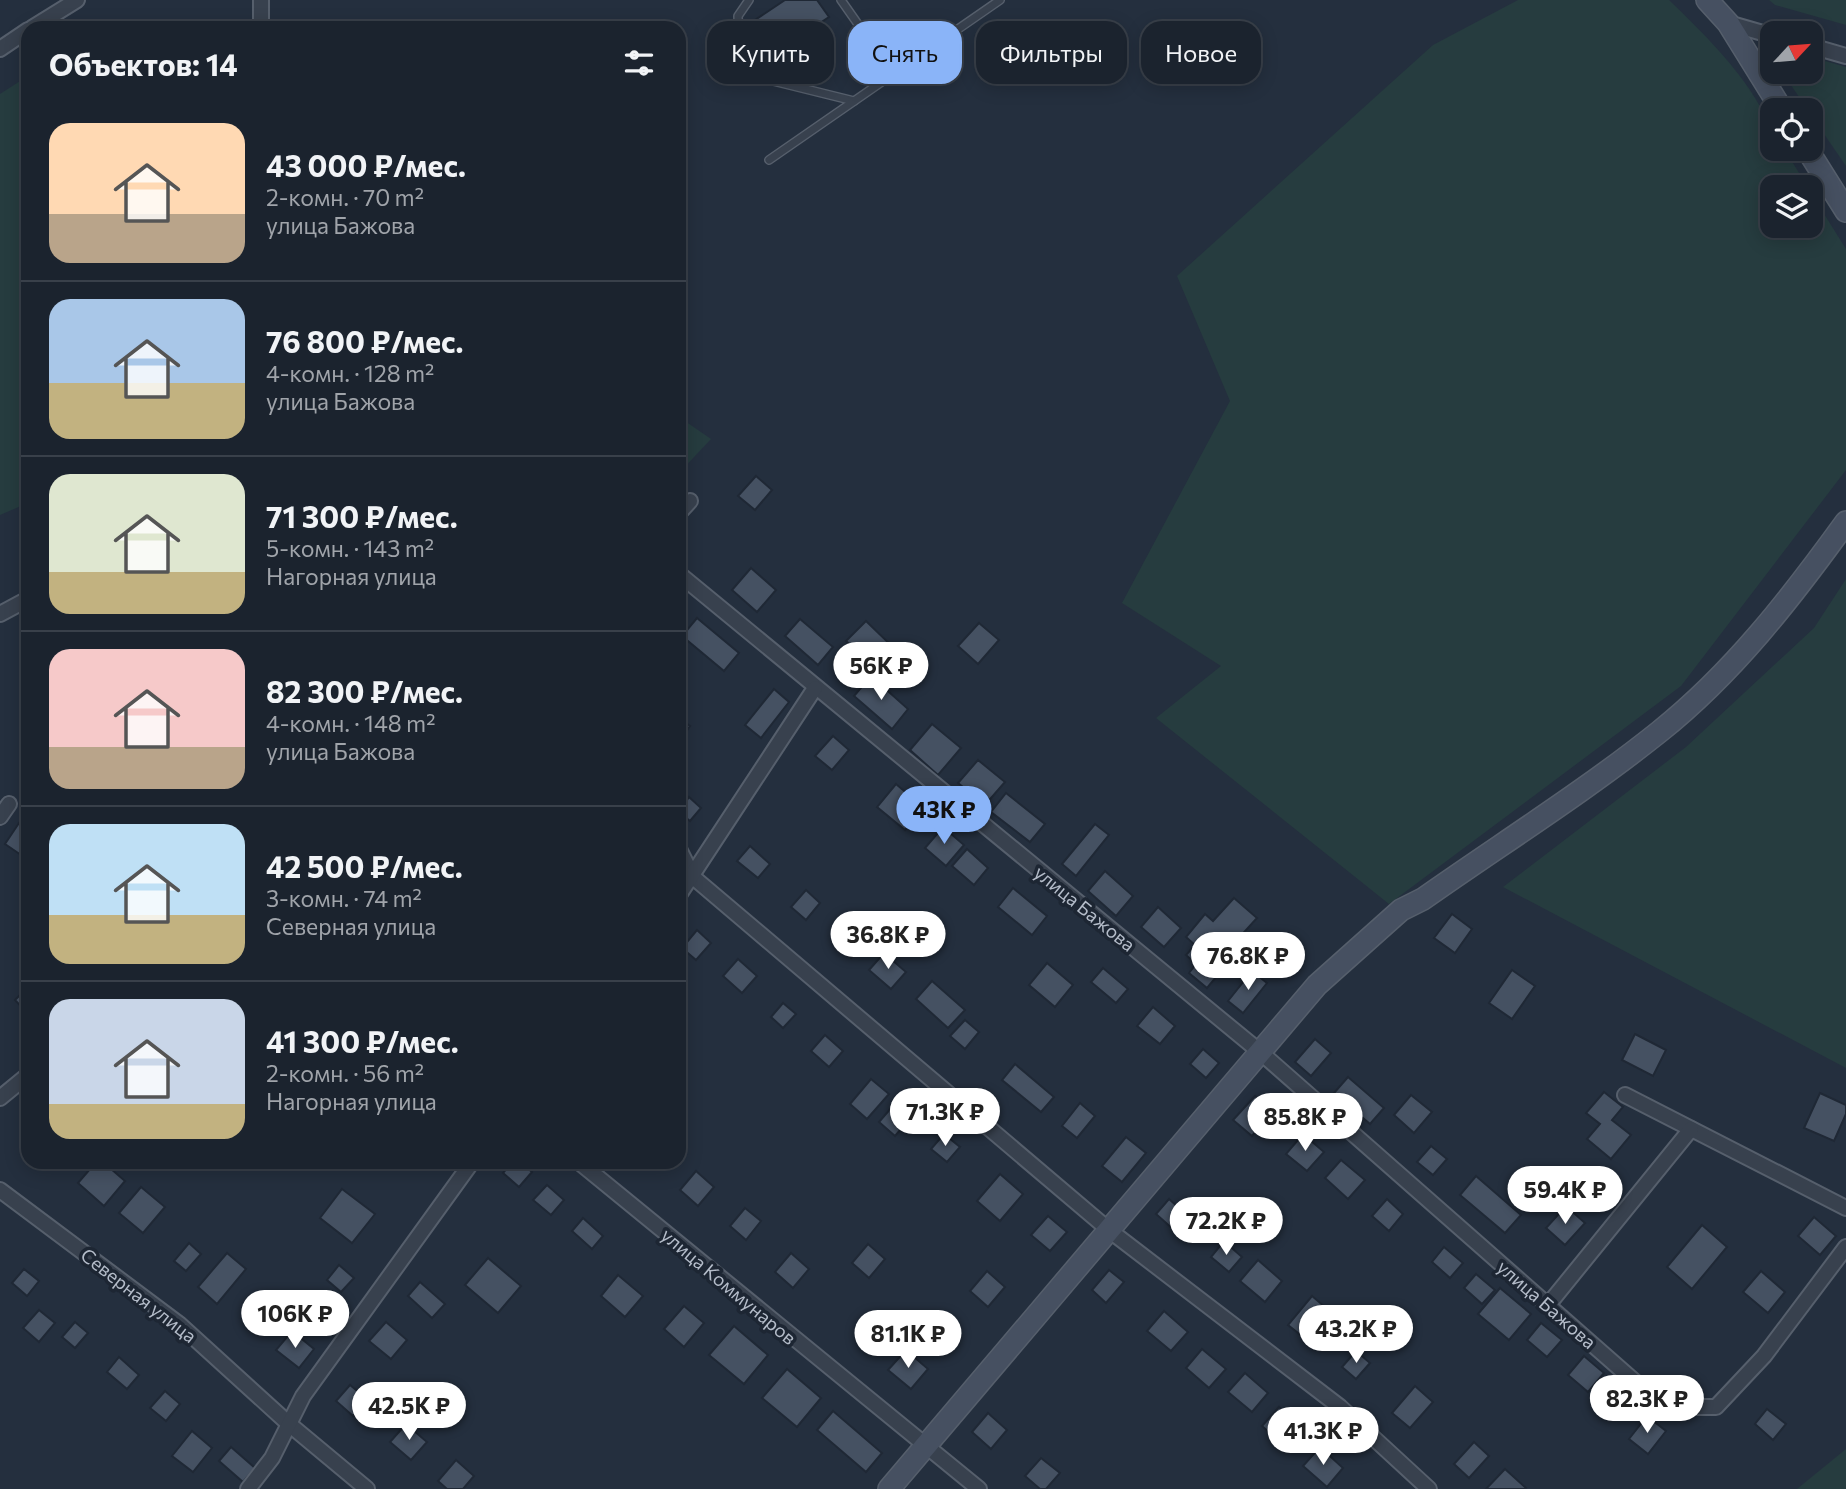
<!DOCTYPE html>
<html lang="ru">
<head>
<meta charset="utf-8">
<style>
  :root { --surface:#1b232e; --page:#242b36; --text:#f1f3f6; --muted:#a0a4aa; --line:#39404a; --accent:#8ab4f8 }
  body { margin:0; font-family:Commissioner,sans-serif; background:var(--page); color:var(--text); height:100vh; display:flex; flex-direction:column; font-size:26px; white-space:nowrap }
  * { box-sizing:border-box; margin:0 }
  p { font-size:23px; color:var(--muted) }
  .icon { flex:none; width:38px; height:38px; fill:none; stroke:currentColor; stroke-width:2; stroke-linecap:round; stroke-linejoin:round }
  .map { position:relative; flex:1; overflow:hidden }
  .panel { position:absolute; left:21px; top:21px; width:665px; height:1148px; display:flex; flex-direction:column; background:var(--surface); border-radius:21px; box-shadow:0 4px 18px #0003,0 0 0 2px var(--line) }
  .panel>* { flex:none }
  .hud { position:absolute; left:707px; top:21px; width:665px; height:63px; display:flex; gap:14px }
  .needle { width:46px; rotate:64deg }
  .fabs { position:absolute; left:1760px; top:21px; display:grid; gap:14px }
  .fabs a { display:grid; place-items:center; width:63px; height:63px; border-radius:14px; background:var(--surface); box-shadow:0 4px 18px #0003,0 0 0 2px var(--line); font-size:35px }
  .price { position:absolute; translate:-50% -60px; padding:0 16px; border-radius:24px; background:#fff; color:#222; font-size:23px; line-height:46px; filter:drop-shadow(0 2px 4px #0008) }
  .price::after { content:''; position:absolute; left:50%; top:42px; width:21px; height:16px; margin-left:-10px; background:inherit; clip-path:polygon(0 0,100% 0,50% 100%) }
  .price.active { background:var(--accent); color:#111 }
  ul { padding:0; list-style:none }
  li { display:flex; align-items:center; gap:21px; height:175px; padding:0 28px }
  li+li { border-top:2px solid var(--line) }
  li span { display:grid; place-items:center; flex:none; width:196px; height:140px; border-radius:21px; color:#555 }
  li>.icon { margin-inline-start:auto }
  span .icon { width:84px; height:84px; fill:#fffc; stroke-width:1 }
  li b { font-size:30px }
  h2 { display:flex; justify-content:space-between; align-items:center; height:84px; padding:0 28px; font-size:30px }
  .pill { padding:0 24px; border-radius:21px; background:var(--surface); box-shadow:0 4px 18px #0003,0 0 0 2px var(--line); font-size:24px; line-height:63px }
  .pill.active { background:var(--accent); color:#111 }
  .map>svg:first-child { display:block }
  .green { fill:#263c3f }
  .building { fill:#455162; stroke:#1f2835; stroke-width:2 }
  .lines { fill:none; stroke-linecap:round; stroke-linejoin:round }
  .lane-casing { stroke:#565f6c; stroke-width:10 }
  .street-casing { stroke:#565f6c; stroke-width:18 }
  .secondary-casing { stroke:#565f6c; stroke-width:24 }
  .lane { stroke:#38414e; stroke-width:7 }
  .street { stroke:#38414e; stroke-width:14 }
  .secondary { stroke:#465061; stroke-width:21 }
  .labels { text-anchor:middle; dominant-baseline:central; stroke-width:7; stroke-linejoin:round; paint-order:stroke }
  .street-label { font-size:19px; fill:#b4bcc9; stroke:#1d2633 }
</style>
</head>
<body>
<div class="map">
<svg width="1846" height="1489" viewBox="0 0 1846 1489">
  <rect width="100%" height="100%" fill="#242f3e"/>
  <!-- green -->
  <g class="green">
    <path d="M1518,0H1669C1703,33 1773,99 1773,149H1784L1808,187H1773V226H1811V193L1846,249V470L1681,686L1389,904L1156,718L1221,666L1122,603L1230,401L1177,276L1433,45Z"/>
    <polygon points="1769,0 1846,0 1846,25 1775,5"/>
    <polygon points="1811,57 1846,67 1846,166 1811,115 1811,110 1808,110 1782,72 1811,72"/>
    <polygon points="28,76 28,503 0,515 0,94"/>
    <polygon points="679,417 711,439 679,473"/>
    <polygon points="1846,579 1846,1068 1503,887 1686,747 1814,628"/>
    <polygon points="1846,1449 1846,1489 1797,1489"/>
  </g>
  <!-- building -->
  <g class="building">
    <polygon points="785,0 817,0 829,17 770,56 749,24"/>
    <polygon points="756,476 772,490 755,510 738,496"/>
    <polygon points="751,568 776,590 757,612 732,590"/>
    <polygon points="697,618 739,653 724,671 682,636"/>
    <polygon points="800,619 833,647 818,665 785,636"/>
    <polygon points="866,621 897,651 878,671 846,641"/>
    <polygon points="979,623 999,640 978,664 958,646"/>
    <polygon points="871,676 908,709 892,729 854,696"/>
    <polygon points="774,689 789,702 761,738 745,725"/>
    <polygon points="679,718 690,726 679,742"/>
    <polygon points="932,724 961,748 938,775 910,750"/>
    <polygon points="833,736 849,750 832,770 815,756"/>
    <polygon points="978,760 1005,782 985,805 958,783"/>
    <polygon points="896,784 924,808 905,830 877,807"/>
    <polygon points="1006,793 1045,824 1030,842 991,812"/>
    <polygon points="689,797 701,808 690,821 679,812"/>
    <polygon points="23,817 28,820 28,852 24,857 5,844"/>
    <polygon points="1095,824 1109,835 1076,876 1062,864"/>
    <polygon points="943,827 964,845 946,866 925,848"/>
    <polygon points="750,846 770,864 758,878 737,861"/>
    <polygon points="967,849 988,868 974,885 952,866"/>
    <polygon points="1105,871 1133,896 1116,916 1088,891"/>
    <polygon points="1013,888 1047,916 1032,935 998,907"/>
    <polygon points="806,890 820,903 806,920 791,907"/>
    <polygon points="1234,898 1257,918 1236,941 1240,944 1224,962 1227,964 1207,988 1189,973 1196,964 1186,955 1195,945 1186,937 1205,914 1213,921"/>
    <polygon points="1158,907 1181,928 1164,947 1141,927"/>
    <polygon points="1452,914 1472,929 1455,953 1434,938"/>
    <polygon points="848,926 866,941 851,958 833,943"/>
    <polygon points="697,930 711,943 696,960 682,948"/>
    <polygon points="884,953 906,972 891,989 869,970"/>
    <polygon points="738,959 757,976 742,993 723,976"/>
    <polygon points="1047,963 1073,985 1055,1007 1029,985"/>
    <polygon points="1103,968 1128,989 1116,1003 1091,982"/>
    <polygon points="1512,970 1535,986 1512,1019 1489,1003"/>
    <polygon points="1252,971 1267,983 1243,1013 1228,1001"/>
    <polygon points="932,981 965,1010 948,1028 916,999"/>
    <polygon points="28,987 28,1014 15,1000"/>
    <polygon points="783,1003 796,1014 783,1028 771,1017"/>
    <polygon points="1153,1007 1175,1026 1160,1044 1137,1026"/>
    <polygon points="965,1020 979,1032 965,1049 950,1036"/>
    <polygon points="1635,1034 1666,1050 1653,1076 1622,1060"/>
    <polygon points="825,1035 843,1051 829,1067 811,1051"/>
    <polygon points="1315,1039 1331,1053 1311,1076 1295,1062"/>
    <polygon points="1203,1049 1219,1063 1206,1078 1190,1064"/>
    <polygon points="1015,1064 1054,1097 1041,1112 1002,1080"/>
    <polygon points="1348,1077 1384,1108 1370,1124 1334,1093"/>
    <polygon points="871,1079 889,1094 867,1119 850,1104"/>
    <polygon points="1604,1092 1623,1107 1612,1120 1631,1135 1611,1159 1587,1139 1600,1124 1586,1113"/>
    <polygon points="1820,1093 1846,1105 1846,1114 1834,1141 1804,1128"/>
    <polygon points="1411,1095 1432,1112 1414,1133 1394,1115"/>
    <polygon points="1255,1096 1273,1111 1252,1136 1233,1120"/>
    <polygon points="898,1100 914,1114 895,1136 879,1122"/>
    <polygon points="1080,1103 1095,1116 1077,1138 1062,1126"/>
    <polygon points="944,1134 960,1147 947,1162 931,1149"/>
    <polygon points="1303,1134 1324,1152 1307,1171 1286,1154"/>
    <polygon points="1126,1137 1146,1153 1122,1182 1102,1166"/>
    <polygon points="1431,1146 1447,1159 1433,1175 1417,1162"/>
    <polygon points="1341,1160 1365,1180 1348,1199 1325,1178"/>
    <polygon points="96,1162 103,1162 125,1181 104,1206 78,1183"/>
    <polygon points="512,1162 521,1162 532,1172 519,1187 503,1173"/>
    <polygon points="696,1171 714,1187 698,1206 680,1190"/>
    <polygon points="1000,1174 1023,1194 1000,1221 977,1201"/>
    <polygon points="1476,1176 1521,1215 1505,1233 1460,1195"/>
    <polygon points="547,1185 564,1200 551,1215 533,1200"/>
    <polygon points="141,1187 165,1207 143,1233 119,1213"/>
    <polygon points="342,1189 375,1214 352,1243 320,1218"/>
    <polygon points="1169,1199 1187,1215 1174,1230 1156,1214"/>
    <polygon points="1387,1199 1403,1214 1389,1231 1372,1216"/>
    <polygon points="1566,1206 1585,1223 1565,1245 1546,1228"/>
    <polygon points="745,1208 761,1221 746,1240 730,1226"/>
    <polygon points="1048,1216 1067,1232 1050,1251 1031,1235"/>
    <polygon points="1814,1217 1836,1236 1820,1255 1798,1236"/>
    <polygon points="583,1218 603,1236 592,1249 572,1231"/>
    <polygon points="1702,1225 1727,1247 1692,1289 1667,1267"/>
    <polygon points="1224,1241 1242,1257 1229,1272 1211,1257"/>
    <polygon points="189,1243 201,1254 186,1271 174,1261"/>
    <polygon points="868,1244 885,1259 869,1278 852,1263"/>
    <polygon points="1444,1247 1463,1263 1450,1278 1432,1262"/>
    <polygon points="227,1253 246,1269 217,1304 198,1287"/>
    <polygon points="791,1253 809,1269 793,1288 775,1272"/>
    <polygon points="488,1258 521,1286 498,1313 465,1285"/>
    <polygon points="1258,1260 1282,1281 1265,1302 1240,1281"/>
    <polygon points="339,1265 354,1278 341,1292 327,1280"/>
    <polygon points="24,1269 39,1281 27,1296 12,1283"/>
    <polygon points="1109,1270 1124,1282 1106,1303 1092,1290"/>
    <polygon points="987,1271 1005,1287 988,1307 970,1291"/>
    <polygon points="1761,1271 1785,1292 1768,1313 1743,1292"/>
    <polygon points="1476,1274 1495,1290 1482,1304 1464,1288"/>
    <polygon points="618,1275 643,1296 625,1317 601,1296"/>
    <polygon points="420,1282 445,1304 432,1318 408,1296"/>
    <polygon points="1500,1288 1531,1314 1509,1340 1478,1314"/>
    <polygon points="1312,1296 1331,1312 1307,1340 1288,1325"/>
    <polygon points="684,1306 704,1323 684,1347 664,1329"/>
    <polygon points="39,1310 55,1323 39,1342 23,1328"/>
    <polygon points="1164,1311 1188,1332 1171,1351 1147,1331"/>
    <polygon points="75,1322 88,1333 75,1348 62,1337"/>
    <polygon points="386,1322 407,1340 391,1359 369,1341"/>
    <polygon points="875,1323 893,1339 877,1356 859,1341"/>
    <polygon points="1541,1323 1562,1340 1547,1357 1527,1340"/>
    <polygon points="734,1326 768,1355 744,1384 709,1355"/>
    <polygon points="292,1331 314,1349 299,1368 276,1350"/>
    <polygon points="1202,1349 1226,1369 1209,1388 1186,1368"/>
    <polygon points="906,1350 928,1369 911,1389 888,1370"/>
    <polygon points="1356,1351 1370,1363 1356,1379 1342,1367"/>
    <polygon points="1584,1356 1604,1373 1588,1392 1568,1375"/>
    <polygon points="119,1357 139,1375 127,1389 107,1372"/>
    <polygon points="787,1369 821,1398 797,1427 762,1398"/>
    <polygon points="1245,1373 1268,1393 1252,1412 1228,1392"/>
    <polygon points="1615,1379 1630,1392 1614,1410 1599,1397"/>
    <polygon points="350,1385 367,1399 353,1416 336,1401"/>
    <polygon points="1415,1386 1433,1402 1410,1428 1392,1413"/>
    <polygon points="165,1391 180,1404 166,1421 150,1408"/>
    <polygon points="1279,1407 1303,1428 1286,1447 1262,1426"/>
    <polygon points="1767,1409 1786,1424 1773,1440 1755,1424"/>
    <polygon points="833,1411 882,1453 866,1472 817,1430"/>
    <polygon points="988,1413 1007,1430 991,1449 972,1432"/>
    <polygon points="1647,1416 1666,1431 1648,1454 1629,1439"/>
    <polygon points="406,1424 427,1442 411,1460 390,1442"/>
    <polygon points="192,1431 212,1448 193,1472 172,1456"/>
    <polygon points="1474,1442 1489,1456 1469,1478 1454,1464"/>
    <polygon points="231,1447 255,1468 243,1482 219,1461"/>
    <polygon points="1320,1447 1343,1468 1327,1487 1303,1466"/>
    <polygon points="1041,1458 1060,1473 1046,1489 1040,1489 1025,1476"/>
    <polygon points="456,1460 474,1476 463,1489 447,1489 438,1481"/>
    <polygon points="1505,1469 1526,1488 1525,1489 1486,1489"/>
  </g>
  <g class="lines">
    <defs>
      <g id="lane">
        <polyline points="749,0 738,16 739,47 765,79 854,101"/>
        <polyline points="841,0 893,74"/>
        <polyline points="769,160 1000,0"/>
      </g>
      <g id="street">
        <polyline points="1728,23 1773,36"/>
        <polyline points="32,28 77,0"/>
        <polyline points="261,28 261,0"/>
        <polyline points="1811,46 1846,56"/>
        <polyline points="0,49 28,30"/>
        <polyline points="679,513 690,501"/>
        <polyline points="679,574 1259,1051 1642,1388 1670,1407 1716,1407 1764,1356 1846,1247"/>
        <polyline points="0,614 28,599"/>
        <polyline points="0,817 9,804"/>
        <polyline points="679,849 693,877 1109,1230 1340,1407 1429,1489"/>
        <polyline points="679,895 815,688"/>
        <polyline points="1625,1095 1846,1208"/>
        <polyline points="0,1098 28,1075"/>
        <polyline points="579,1162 979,1489"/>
        <polyline points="0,1190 179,1324 289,1424 367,1489"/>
        <polyline points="1548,1305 1691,1129"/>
        <polyline points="248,1489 272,1458 303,1396 472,1162"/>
      </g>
      <g id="secondary">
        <polyline points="1707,0 1728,23 1782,110"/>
        <polyline points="1807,149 1846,211"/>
        <path d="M889,1489L1317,985L1401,910L1423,899C1501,844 1584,792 1659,732C1733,673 1791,598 1846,522"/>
      </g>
    </defs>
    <!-- lane casing -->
    <use href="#lane" class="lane-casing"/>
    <!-- street casing -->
    <use href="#street" class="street-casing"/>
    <!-- secondary casing -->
    <use href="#secondary" class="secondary-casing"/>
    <!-- lane -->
    <use href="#lane" class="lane"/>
    <!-- street -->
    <use href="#street" class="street"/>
    <!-- secondary -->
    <use href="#secondary" class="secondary"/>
  </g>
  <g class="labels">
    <!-- street labels -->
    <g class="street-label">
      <text transform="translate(1085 908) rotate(39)">улица Бажова</text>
      <text transform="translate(729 1286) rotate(40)">улица Коммунаров</text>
      <text transform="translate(139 1295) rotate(38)">Северная улица</text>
      <text transform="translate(1547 1304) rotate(41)">улица Бажова</text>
    </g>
  </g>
</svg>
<div class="fabs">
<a><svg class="needle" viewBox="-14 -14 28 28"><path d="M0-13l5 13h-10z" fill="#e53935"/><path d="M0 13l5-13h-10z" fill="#a0a4aa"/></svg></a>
<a><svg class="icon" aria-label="locate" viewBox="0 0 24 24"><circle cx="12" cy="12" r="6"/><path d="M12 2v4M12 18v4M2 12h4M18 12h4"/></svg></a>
<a><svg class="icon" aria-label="layers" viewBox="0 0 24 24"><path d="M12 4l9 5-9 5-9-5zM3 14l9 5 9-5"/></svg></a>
</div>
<b class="price" style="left:881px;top:702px">56K ₽</b>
<b class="price active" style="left:944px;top:846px">43K ₽</b>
<b class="price" style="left:888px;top:971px">36.8K ₽</b>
<b class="price" style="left:1248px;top:992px">76.8K ₽</b>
<b class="price" style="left:945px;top:1148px">71.3K ₽</b>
<b class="price" style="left:1305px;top:1153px">85.8K ₽</b>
<b class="price" style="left:1565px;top:1226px">59.4K ₽</b>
<b class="price" style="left:1226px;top:1257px">72.2K ₽</b>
<b class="price" style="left:295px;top:1350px">106K ₽</b>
<b class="price" style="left:1356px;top:1365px">43.2K ₽</b>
<b class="price" style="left:908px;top:1370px">81.1K ₽</b>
<b class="price" style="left:1647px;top:1435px">82.3K ₽</b>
<b class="price" style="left:409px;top:1442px">42.5K ₽</b>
<b class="price" style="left:1323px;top:1467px">41.3K ₽</b>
<div class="hud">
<a class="pill">Купить</a>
<a class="pill active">Снять</a>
<a class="pill">Фильтры</a>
<a class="pill">Новое</a>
</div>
<section class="panel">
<h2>Объектов: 14<svg class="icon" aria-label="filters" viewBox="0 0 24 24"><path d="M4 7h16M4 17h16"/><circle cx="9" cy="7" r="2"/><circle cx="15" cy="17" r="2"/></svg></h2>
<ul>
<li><span style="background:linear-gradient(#ffd9b3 65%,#b9a48a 0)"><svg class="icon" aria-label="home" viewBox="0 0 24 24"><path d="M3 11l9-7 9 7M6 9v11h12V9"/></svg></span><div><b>43 000 ₽/мес.</b><p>2-комн. · 70 m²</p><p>улица Бажова</p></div></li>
<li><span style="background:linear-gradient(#a9c7e8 60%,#c2b280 0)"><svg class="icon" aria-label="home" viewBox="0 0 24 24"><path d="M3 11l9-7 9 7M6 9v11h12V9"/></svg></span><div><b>76 800 ₽/мес.</b><p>4-комн. · 128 m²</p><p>улица Бажова</p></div></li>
<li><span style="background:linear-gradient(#dfe7d0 70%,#c2b280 0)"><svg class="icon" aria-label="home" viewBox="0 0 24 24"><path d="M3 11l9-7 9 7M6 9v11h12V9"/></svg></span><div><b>71 300 ₽/мес.</b><p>5-комн. · 143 m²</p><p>Нагорная улица</p></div></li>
<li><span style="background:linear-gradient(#f6c9c9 70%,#b9a48a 0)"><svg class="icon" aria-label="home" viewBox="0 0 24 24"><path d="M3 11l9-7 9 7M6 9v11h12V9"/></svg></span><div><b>82 300 ₽/мес.</b><p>4-комн. · 148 m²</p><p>улица Бажова</p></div></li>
<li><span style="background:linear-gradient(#bfe0f5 65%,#c2b280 0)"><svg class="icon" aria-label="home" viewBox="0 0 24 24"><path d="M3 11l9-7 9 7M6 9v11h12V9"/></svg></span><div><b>42 500 ₽/мес.</b><p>3-комн. · 74 m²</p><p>Северная улица</p></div></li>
<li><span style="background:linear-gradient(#c9d6e8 75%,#c2b280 0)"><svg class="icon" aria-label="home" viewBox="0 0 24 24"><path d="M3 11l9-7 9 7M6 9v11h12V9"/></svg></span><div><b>41 300 ₽/мес.</b><p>2-комн. · 56 m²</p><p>Нагорная улица</p></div></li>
</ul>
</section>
</div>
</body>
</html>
